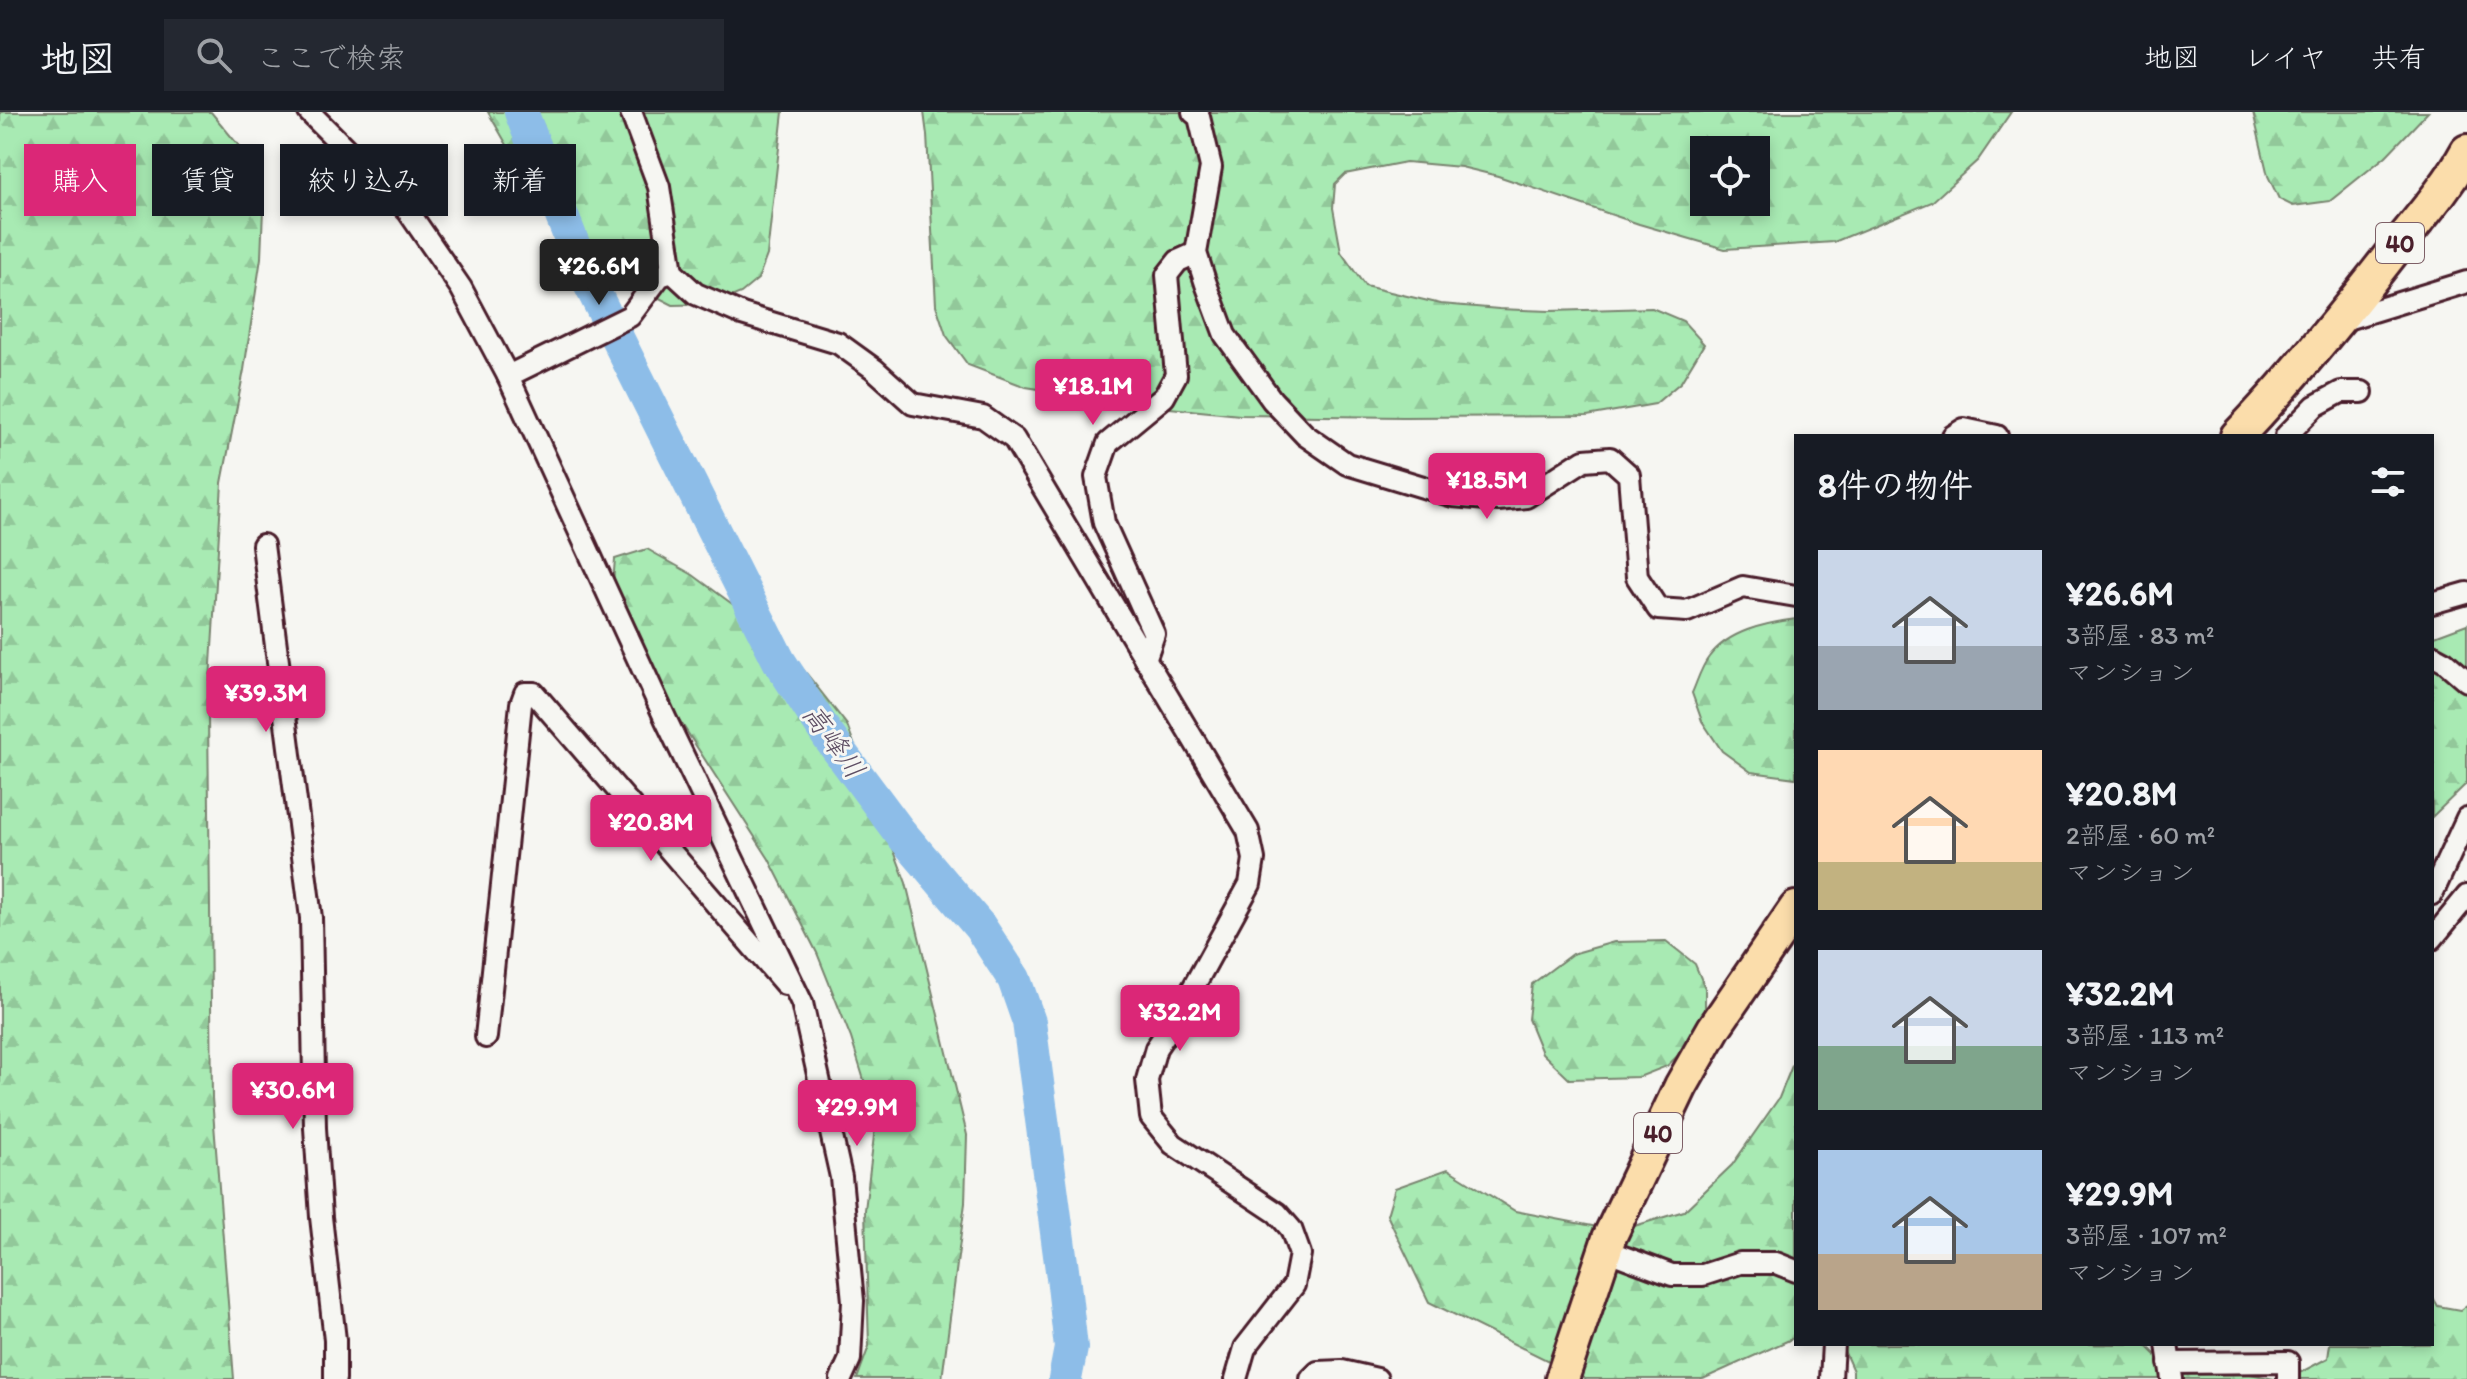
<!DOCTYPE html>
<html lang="ja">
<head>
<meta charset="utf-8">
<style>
  :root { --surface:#171b24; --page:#242831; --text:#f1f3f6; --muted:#9ea1a6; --line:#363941; --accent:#db2777 }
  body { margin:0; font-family:Itim,"Klee One",sans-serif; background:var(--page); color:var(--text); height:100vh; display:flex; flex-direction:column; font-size:30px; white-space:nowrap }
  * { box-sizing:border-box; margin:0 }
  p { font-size:26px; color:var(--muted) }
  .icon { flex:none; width:44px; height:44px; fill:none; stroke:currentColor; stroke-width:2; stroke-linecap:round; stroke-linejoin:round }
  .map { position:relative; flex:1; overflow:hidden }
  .panel { position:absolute; left:1794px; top:322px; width:640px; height:912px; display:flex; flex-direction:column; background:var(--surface); border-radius:0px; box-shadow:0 4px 12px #0003 }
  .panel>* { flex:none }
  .guide { position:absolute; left:24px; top:32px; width:760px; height:72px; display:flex; gap:16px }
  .buttons { position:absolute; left:1690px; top:24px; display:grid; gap:16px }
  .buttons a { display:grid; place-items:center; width:80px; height:80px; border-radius:0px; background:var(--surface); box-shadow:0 4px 12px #0003; font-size:40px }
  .price { position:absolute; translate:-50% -68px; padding:0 18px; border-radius:8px; background:var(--accent); color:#fff; font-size:26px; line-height:52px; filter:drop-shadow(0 2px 4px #0008) }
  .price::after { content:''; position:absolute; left:50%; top:48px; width:24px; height:18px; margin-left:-12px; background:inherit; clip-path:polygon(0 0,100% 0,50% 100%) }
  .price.selected { background:#222; color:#fff }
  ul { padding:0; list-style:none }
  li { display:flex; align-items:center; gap:24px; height:200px; padding:0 24px }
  li span { display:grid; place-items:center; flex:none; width:224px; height:160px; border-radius:0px; color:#555 }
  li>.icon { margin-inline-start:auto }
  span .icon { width:96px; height:96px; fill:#fffc; stroke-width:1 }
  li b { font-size:34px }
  h2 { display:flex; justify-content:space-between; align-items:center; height:96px; padding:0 24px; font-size:34px }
  .chip { padding:0 28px; border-radius:0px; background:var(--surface); box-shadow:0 4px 12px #0003; font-size:28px; line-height:72px }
  .chip.selected { background:var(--accent); color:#fff }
  header { display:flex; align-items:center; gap:48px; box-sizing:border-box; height:112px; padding:0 40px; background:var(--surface); border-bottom:2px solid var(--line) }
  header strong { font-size:38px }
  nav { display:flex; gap:44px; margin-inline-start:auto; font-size:28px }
  .search { width:560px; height:72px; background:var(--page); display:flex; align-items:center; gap:20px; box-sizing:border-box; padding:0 28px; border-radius:0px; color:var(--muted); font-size:30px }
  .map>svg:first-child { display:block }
  .forest { fill:url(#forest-firs); stroke:#79846f; stroke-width:2; fill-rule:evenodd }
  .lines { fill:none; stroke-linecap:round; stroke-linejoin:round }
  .river { stroke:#8dbde8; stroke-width:34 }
  .minor-casing { stroke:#4a1f2b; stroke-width:26 }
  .primary-casing { stroke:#4a1f2b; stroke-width:38 }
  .minor { stroke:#f6f6f2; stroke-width:20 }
  .primary { stroke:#fbddab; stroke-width:32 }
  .labels { text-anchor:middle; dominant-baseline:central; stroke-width:6; stroke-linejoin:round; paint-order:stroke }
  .shield { fill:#f6f6f2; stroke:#7e6067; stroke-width:2 }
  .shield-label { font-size:24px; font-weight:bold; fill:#4a1f2b }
  .water-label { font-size:28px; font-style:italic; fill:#5e4e64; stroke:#f6f6f2 }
</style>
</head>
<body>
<header>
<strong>地図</strong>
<div class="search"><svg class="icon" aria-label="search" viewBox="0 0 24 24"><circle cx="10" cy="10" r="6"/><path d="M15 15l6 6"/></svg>ここで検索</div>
<nav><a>地図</a><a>レイヤ</a><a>共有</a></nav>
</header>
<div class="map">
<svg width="2467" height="1267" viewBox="0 0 2467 1267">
  <defs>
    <pattern id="forest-firs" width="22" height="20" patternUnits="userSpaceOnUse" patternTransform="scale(2)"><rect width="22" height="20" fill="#a8eab3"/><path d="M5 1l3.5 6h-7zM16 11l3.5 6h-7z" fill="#92c89a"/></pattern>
  </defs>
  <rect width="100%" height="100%" fill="#f6f6f2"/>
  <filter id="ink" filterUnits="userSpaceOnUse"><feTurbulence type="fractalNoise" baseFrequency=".0125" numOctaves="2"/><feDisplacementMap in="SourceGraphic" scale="16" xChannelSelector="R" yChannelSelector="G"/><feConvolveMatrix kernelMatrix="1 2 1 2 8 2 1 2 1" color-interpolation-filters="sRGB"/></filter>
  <g filter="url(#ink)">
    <!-- forest -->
    <g class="forest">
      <polygon points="0,0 211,0 244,40 263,97 261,146 244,258 222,371 208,602 212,986 234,1267 0,1267"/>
      <polygon points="488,0 783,0 767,143 758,167 741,181 714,192 673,193 604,158 548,104"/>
      <path d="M924,0H2011L1978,48L1932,90L1834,130L1725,137L1639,112L1498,64L1461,55L1406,50L1345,62L1335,72L1333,96L1341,140L1365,174L1441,192L1499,197L1550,199L1652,196L1683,209L1704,232L1681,270L1655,292L1587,304L1403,305L1240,303L1139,293L1026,275L968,253L946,223L936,193L927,23ZM1704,38H1756V90H1704Z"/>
      <polygon points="2253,0 2428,0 2386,44 2330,89 2293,94 2279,87 2268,64"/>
      <polygon points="647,437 693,463 735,494 795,547 847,613 906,771 967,1023 965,1091 942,1267 857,1267 869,1234 865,1098 876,1007 851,926 817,841 769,747 622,519 612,484 615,447"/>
      <path d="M1796,507V666L1751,660L1722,639L1702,609L1692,581C1697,570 1701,555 1709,545C1728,519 1765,511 1796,507Z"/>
      <polygon points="2467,512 2467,671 2432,705 2432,525"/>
      <polygon points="1666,829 1695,852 1705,876 1705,902 1693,929 1667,954 1639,965 1569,967 1542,941 1528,907 1532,872 1572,842 1614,830"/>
      <polygon points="1796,944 1796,1225 1703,1267 1585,1267 1429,1190 1387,1103 1395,1076 1448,1057 1515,1099 1618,1119 1684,1099 1732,1053 1779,986"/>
      <polygon points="2432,1184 2438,1194 2460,1198 2467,1193 2467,1267 2288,1267 2328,1246 2330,1232 2432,1232"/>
      <polygon points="1841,1232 2145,1232 2155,1242 2274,1267 1853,1267 1853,1259"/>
    </g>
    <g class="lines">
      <!-- river -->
      <polyline class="river" points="521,0 584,160 779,549 828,624 898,718 980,815 1014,867 1029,910 1064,1173 1071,1236 1065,1267"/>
      <defs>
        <g id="minor">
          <polyline points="309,0 408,99 461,176 508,264 666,608 802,891 841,1065 853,1189 850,1247 841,1267"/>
          <polyline points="631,0 659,75 672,160 696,182 742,202 838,231 874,257 913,292 983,305 1014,327 1248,719 1254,747 1250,772 1177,905 1156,936 1147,968 1151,1005 1173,1032 1277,1101 1291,1117 1300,1142 1294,1173 1245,1236 1236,1267"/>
          <polyline points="1193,0 1199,5 1211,55 1196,141 1206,172 1225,223 1272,288 1305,323 1347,352 1453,384 1498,388 1526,385 1584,348 1610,346 1629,363 1637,465 1658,497 1687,499 1743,475 1796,484"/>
          <polyline points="2337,210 2467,170"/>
          <polyline points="508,264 630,204 660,164 672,160"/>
          <polyline points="1953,324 1964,317 1997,324"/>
          <polyline points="2286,324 2315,294 2341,280 2362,280"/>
          <polyline points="263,433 311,806 315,1016 321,1105 335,1228 335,1267"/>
          <polyline points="2432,491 2467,481"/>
          <polyline points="2432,543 2445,550 2467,569"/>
          <polyline points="1145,548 1154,522 1104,411 1096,365 1108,331 1164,285 1176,263 1167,163 1178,149 1196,141"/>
          <polyline points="2432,782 2467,706"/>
          <polyline points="2432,827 2467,784"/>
          <polyline points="486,925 521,592 525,581 534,581 785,872"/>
          <polyline points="1605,1138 1672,1163 1703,1163 1740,1151 1776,1151 1796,1159"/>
          <polyline points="2167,1232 2172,1267"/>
          <polyline points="2169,1251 2288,1250 2288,1267"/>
          <polyline points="1311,1267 1318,1260 1342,1259 1377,1267"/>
          <polyline points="1831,1267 1833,1232"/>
        </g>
        <g id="primary">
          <path d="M2237,324C2292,267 2342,205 2391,142C2417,109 2447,76 2467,39"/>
          <polyline points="1562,1267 1609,1126 1681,974 1714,916 1796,796"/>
        </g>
      </defs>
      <!-- minor casing -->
      <use href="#minor" class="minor-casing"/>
      <!-- primary casing -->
      <use href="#primary" class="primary-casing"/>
      <!-- minor -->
      <use href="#minor" class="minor"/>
      <!-- primary -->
      <use href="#primary" class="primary"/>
    </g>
  </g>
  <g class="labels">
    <!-- shield labels -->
    <g class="shield">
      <rect x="2376" y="111" width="48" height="40" rx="6"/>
      <rect x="1634" y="1001" width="48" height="40" rx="6"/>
    </g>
    <g class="shield-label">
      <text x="2400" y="131">40</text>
      <text x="1658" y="1021">40</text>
    </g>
    <!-- water labels -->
    <g class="water-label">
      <text transform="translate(834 629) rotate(54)">高峰川</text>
    </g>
  </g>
</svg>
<div class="buttons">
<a><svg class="icon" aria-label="locate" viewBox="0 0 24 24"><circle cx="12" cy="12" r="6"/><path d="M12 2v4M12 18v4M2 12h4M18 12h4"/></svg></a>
</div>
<b class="price selected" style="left:599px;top:195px">¥26.6M</b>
<b class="price" style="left:1093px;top:315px">¥18.1M</b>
<b class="price" style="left:1487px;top:409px">¥18.5M</b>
<b class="price" style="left:266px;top:622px">¥39.3M</b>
<b class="price" style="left:651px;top:751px">¥20.8M</b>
<b class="price" style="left:1180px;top:941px">¥32.2M</b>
<b class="price" style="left:293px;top:1019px">¥30.6M</b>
<b class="price" style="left:857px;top:1036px">¥29.9M</b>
<div class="guide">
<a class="chip selected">購入</a>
<a class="chip">賃貸</a>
<a class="chip">絞り込み</a>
<a class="chip">新着</a>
</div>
<section class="panel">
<h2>8件の物件<svg class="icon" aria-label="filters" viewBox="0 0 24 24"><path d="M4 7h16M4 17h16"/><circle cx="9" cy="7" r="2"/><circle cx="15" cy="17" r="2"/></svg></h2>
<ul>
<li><span style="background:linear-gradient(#c9d6e8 60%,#9aa5b1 0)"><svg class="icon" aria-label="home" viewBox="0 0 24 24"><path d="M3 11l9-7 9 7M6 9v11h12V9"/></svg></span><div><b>¥26.6M</b><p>3部屋 · 83 m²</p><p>マンション</p></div></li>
<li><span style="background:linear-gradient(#ffd9b3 70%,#c2b280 0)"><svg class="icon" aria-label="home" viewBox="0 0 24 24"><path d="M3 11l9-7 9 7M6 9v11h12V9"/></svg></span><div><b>¥20.8M</b><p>2部屋 · 60 m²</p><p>マンション</p></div></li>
<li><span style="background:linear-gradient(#c9d6e8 60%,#7fa58c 0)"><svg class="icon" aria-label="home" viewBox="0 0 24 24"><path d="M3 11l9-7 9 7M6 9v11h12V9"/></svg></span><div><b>¥32.2M</b><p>3部屋 · 113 m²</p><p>マンション</p></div></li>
<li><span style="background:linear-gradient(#a9c7e8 65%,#b9a48a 0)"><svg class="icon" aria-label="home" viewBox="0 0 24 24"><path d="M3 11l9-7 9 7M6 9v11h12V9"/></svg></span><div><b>¥29.9M</b><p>3部屋 · 107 m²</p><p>マンション</p></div></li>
</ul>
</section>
</div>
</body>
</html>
